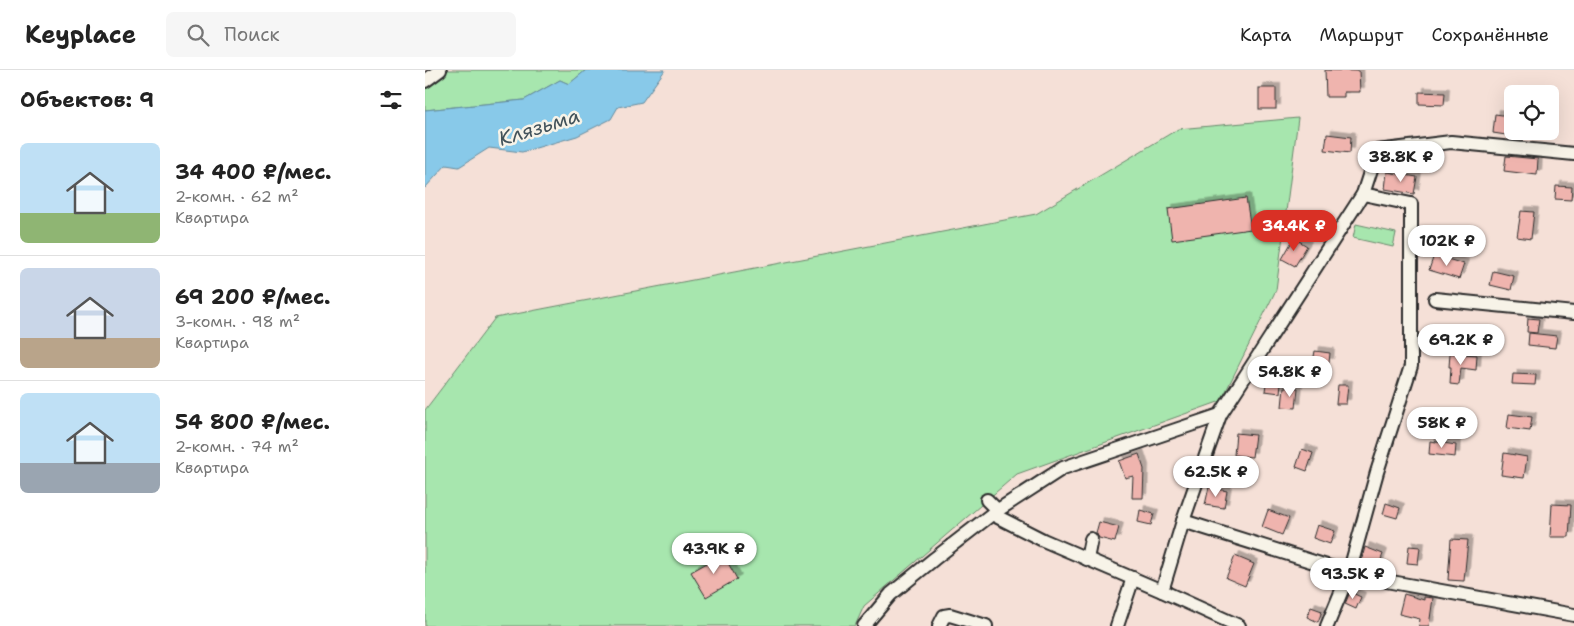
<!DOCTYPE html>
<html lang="ru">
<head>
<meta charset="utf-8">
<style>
  :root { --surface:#fff; --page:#f6f6f6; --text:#222; --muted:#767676; --line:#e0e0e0; --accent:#d93025 }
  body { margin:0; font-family:"Shantell Sans",sans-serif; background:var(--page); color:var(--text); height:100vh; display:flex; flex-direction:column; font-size:19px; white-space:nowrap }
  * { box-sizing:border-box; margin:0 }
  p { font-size:16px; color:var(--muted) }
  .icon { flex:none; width:28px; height:28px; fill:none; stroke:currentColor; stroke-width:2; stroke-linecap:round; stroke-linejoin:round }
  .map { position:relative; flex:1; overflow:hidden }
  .panel { display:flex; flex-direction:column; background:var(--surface); width:425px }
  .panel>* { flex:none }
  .fabs { position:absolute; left:1079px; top:15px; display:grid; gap:10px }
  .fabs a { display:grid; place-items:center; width:55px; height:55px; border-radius:8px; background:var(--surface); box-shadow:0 5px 20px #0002; font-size:25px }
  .price { position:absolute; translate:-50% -42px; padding:0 11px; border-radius:18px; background:#fff; color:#222; font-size:16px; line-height:32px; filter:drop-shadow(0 1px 2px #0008) }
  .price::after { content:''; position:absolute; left:50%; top:30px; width:15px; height:11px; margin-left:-8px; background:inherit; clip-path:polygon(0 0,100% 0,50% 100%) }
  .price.active { background:var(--accent); color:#fff }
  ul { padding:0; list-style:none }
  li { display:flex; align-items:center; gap:15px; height:125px; padding:0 20px }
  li+li { border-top:1px solid var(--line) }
  li span { display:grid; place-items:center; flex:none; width:140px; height:100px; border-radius:8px; color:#555 }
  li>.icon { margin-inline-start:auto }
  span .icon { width:60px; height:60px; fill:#fffc; stroke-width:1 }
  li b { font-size:21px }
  h2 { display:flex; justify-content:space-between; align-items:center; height:60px; padding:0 20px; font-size:21px }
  header { display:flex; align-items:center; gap:30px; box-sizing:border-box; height:70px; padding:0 25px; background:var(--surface); border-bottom:1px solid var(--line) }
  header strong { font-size:24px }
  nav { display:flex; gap:28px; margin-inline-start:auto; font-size:18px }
  .search { width:350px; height:45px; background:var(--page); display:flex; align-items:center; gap:12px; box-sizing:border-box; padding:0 18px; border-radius:8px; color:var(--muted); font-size:19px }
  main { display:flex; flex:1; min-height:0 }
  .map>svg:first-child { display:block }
  .green { fill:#a7e6ae; stroke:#69886c }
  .water { fill:#88c9e9; stroke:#638a9d }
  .building { fill:#efb4ae; stroke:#2b2b2b; filter:url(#shadow) }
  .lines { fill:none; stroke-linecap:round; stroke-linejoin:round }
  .minor-casing { stroke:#2b2b2b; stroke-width:16 }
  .minor { stroke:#f7f3e8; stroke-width:12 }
  .labels { text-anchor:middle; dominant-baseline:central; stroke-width:5; stroke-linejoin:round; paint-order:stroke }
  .water-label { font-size:20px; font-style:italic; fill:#42525a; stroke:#f7f3e8 }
</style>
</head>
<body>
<header>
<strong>Keyplace</strong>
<div class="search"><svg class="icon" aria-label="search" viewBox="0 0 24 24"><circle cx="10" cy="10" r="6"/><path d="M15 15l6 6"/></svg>Поиск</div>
<nav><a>Карта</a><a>Маршрут</a><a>Сохранённые</a></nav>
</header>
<main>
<section class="panel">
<h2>Объектов: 9<svg class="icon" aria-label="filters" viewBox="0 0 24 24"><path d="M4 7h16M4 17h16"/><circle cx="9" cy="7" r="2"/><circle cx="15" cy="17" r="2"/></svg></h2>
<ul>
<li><span style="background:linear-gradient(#bfe0f5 70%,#8fb573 0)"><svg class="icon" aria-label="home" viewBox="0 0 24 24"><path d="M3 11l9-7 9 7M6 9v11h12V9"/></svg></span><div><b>34 400 ₽/мес.</b><p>2-комн. · 62 m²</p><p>Квартира</p></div></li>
<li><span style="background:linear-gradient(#c9d6e8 70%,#b9a48a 0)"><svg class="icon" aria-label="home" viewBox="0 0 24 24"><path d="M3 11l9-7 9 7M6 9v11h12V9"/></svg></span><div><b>69 200 ₽/мес.</b><p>3-комн. · 98 m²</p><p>Квартира</p></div></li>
<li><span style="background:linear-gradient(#bfe0f5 70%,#9aa5b1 0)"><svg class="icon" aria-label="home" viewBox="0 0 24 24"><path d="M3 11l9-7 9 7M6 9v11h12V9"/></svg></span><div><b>54 800 ₽/мес.</b><p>2-комн. · 74 m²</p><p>Квартира</p></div></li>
</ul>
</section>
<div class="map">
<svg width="1149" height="556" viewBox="0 0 1149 556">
  <defs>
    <filter id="shadow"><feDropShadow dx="4.5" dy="-4.5" stdDeviation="0" flood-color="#0004"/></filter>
  </defs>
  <rect width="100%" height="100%" fill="#f5e0d7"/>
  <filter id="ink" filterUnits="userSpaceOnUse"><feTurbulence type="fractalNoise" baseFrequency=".02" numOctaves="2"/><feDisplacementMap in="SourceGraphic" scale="10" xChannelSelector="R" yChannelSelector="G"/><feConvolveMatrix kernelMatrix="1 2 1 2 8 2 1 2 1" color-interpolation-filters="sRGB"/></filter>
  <g filter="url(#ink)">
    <!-- green -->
    <g class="green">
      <polygon points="21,0 161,0 144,14 135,10 99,30 0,40 0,15"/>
      <polygon points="873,48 851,220 796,331 592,404 439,536 430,556 0,556 0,340 70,248 611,144 753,59"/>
      <polygon points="931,154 971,163 968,177 928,168"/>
    </g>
    <!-- water -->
    <polygon class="water" points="161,0 240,0 217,32 193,37 186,49 152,66 97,82 64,78 34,97 21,95 0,118 0,40 99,30 135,10 144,14"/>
    <!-- building -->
    <g class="building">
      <polygon points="900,0 934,1 935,22 919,22 919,27 901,27"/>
      <rect x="834" y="18" width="17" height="21"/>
      <polygon points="994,22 1020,23 1019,35 994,34"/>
      <polygon points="1070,44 1084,46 1081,65 1068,63"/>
      <polygon points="902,64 926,67 925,83 900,80"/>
      <polygon points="1081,86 1113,89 1112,105 1079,101"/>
      <polygon points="962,102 992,107 989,124 960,119"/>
      <polygon points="1131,116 1147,117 1146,130 1130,129"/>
      <polygon points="821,128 826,159 747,170 743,139"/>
      <polygon points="1096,141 1109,142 1106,169 1092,167"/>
      <polygon points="869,168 882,176 870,196 857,189"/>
      <polygon points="1009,185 1039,194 1034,209 1004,200"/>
      <polygon points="1068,201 1089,206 1086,220 1065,215"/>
      <polygon points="1103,248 1114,249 1112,263 1102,262"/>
      <polygon points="1104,263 1132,266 1130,278 1103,275"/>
      <polygon points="890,281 905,283 904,293 888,292"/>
      <polygon points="1025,283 1052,285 1051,300 1036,298 1034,315 1025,314 1026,297 1024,297"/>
      <polygon points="843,300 857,302 855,323 840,321"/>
      <polygon points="1088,304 1111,305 1110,315 1087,314"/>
      <polygon points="913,315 923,315 921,334 911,334"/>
      <polygon points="859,317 873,318 871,338 857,337"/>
      <polygon points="1084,344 1107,347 1105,361 1082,358"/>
      <polygon points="811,363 830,365 827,387 809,385"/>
      <polygon points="1005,371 1031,375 1030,387 1004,384"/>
      <polygon points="877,379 888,383 882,401 871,397"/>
      <polygon points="1079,383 1102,387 1099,408 1076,405"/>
      <polygon points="714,384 719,399 718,428 707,428 708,406 700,408 694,391"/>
      <polygon points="784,417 802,421 799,438 780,435"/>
      <polygon points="961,433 975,438 972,448 958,444"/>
      <polygon points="1127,434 1146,435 1144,467 1125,467"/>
      <polygon points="715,440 729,444 726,455 713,452"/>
      <polygon points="843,440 864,448 857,465 837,457"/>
      <polygon points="674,452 694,457 690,472 674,468 671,463"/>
      <polygon points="892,455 910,461 905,474 888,468"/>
      <polygon points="1026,469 1043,470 1039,511 1023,510"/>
      <polygon points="984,476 995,477 993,494 982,493"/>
      <polygon points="940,477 958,484 953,498 936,492"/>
      <polygon points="298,484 312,509 281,527 266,502"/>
      <polygon points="810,486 829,494 820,516 801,508"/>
      <polygon points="925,522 936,527 931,539 920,534"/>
      <polygon points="979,524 999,530 999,527 1008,528 1004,556 994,556 995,549 974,544"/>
      <polygon points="886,537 897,541 893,552 882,547"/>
    </g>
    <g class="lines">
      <defs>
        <g id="minor">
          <polyline points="0,11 15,0"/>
          <polyline points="1010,229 1149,243"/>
          <polyline points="562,430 572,440"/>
          <polyline points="567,444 618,470 737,521 814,556"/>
          <polyline points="758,451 924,503 950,509 1149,545"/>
          <polyline points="662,489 666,469"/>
          <polyline points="737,521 758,451 795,345"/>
          <polyline points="439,556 466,524 509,489 567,444 638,398 795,345 938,124 952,81 1026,72 1149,84"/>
          <polyline points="514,556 519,546 525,545 561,556"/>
          <polyline points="692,556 708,508"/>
          <polyline points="902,556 924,503 952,402 986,296 986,134 938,124"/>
        </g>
      </defs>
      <!-- minor casing -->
      <use href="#minor" class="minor-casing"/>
      <!-- minor -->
      <use href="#minor" class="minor"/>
    </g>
  </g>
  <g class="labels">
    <!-- water labels -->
    <g class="water-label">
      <text transform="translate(114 57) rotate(-17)">Клязьма</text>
    </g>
  </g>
</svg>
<div class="fabs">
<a><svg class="icon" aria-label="locate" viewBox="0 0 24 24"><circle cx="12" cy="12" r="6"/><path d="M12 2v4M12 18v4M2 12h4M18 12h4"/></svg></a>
</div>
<b class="price" style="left:976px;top:113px">38.8K ₽</b>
<b class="price active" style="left:869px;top:182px">34.4K ₽</b>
<b class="price" style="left:1022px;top:197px">102K ₽</b>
<b class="price" style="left:1036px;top:296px">69.2K ₽</b>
<b class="price" style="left:865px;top:328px">54.8K ₽</b>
<b class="price" style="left:1017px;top:379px">58K ₽</b>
<b class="price" style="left:791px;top:428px">62.5K ₽</b>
<b class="price" style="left:289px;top:505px">43.9K ₽</b>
<b class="price" style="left:928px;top:530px">93.5K ₽</b>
</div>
</main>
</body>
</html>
